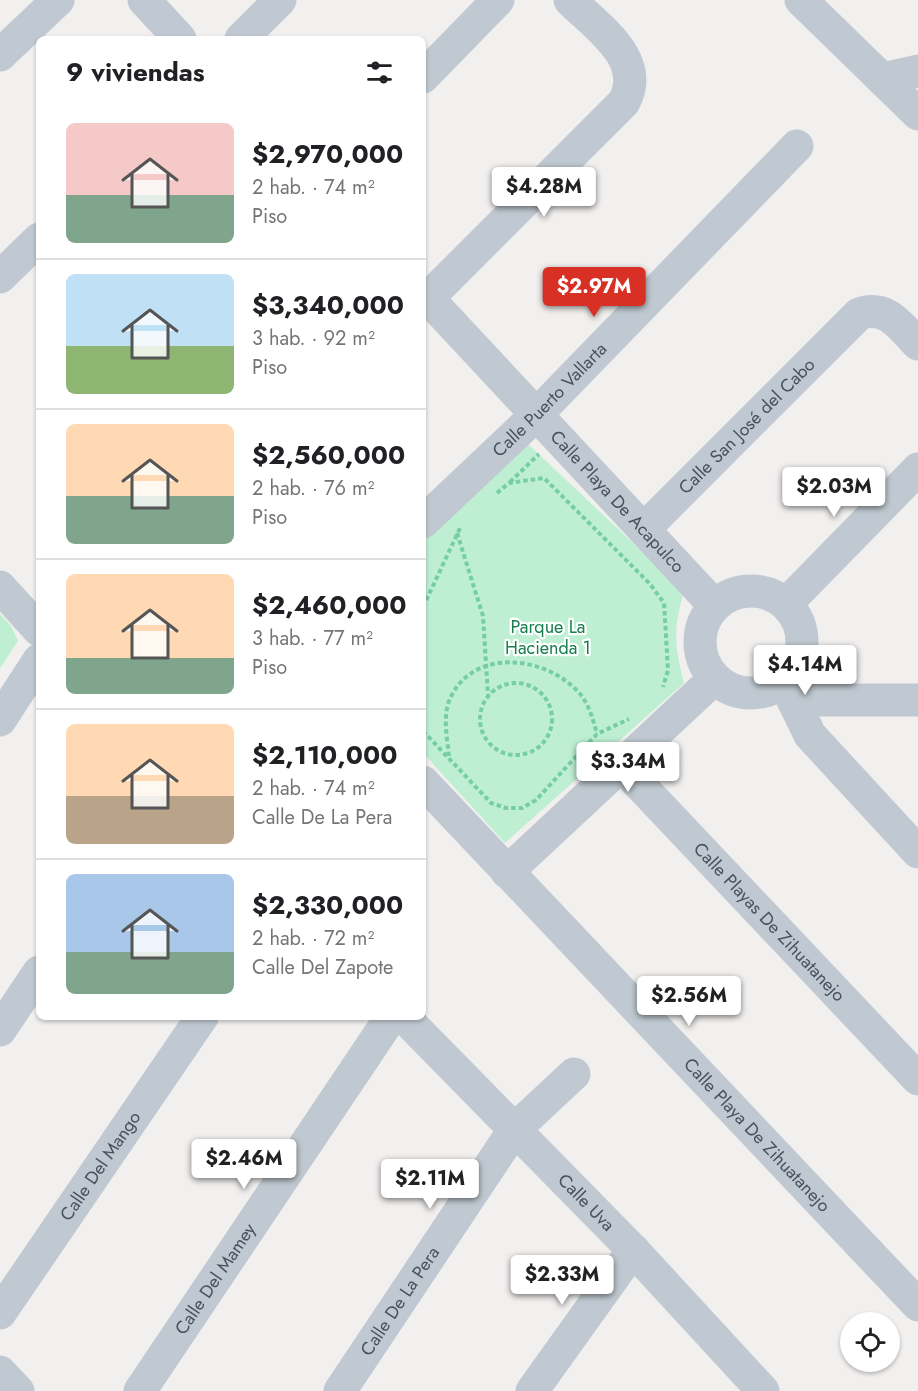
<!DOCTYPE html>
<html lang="es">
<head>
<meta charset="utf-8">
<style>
  :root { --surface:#fff; --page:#f2f2f2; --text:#202124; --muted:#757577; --line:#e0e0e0; --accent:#d93025 }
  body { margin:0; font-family:Jost,sans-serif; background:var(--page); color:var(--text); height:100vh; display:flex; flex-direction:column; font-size:22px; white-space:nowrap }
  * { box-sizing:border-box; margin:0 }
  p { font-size:20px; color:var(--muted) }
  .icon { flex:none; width:33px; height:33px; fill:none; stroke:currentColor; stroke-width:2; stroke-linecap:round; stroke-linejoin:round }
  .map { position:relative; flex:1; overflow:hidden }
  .details { position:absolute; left:36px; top:36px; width:390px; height:984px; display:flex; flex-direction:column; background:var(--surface); border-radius:9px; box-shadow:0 2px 4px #0004 }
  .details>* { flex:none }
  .tools { position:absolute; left:840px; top:1312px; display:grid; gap:12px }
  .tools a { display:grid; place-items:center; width:60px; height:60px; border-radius:50%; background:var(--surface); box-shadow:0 2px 4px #0004; font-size:30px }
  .price { position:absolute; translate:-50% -51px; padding:0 14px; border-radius:6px; background:#fff; color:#222; font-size:20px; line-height:39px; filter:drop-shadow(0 2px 3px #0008) }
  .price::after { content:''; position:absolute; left:50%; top:36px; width:18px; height:14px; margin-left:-9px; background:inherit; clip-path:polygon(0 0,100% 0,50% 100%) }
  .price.active { background:var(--accent); color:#fff }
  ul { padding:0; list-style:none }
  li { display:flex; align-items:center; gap:18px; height:150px; padding:0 30px }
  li+li { border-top:2px solid var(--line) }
  li span { display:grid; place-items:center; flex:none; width:168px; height:120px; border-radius:9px; color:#555 }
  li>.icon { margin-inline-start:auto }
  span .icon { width:72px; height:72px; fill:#fffc; stroke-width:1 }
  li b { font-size:26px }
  h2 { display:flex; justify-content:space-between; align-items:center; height:72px; padding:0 30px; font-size:26px }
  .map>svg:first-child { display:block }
  .park { fill:#beefd3 }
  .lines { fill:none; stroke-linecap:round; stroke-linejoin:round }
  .path { stroke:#75cea5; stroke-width:4; stroke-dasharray:4.5 3; stroke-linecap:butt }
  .minor { stroke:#c0c9d1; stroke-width:33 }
  .labels { text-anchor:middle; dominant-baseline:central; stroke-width:4.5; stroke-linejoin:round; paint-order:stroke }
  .street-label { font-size:18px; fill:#47525d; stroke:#fff }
  .park-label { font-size:18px; fill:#177f4f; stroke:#fff }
</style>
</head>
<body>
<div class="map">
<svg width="918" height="1391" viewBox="0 0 918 1391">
  <rect width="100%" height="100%" fill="#f2efef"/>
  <!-- park -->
  <g class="park">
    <path d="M527,443L684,591C673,631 674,643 684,683L505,843L423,753V541Z"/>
    <polygon points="0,614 11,626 18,641 0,668"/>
  </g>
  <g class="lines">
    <!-- path -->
    <g class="path">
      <polyline points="510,482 539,454"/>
      <polyline points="497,493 509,483 544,478 650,584 664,603 668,670 663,687"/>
      <polyline points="457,533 483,616 488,695"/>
      <polyline points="423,607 461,526"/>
      <circle cx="516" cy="719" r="36"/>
      <polyline points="423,731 491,803 506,808 522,808 536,800 597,734 629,719"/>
      <path d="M449,756C447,738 443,718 449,701C472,645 549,656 581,695C590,707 593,720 597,734"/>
    </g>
    <!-- minor -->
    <g class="minor">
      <polyline points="144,0 180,39"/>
      <polyline points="801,0 918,114"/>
      <polyline points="241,39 280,0"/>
      <polyline points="0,55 58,0"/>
      <polyline points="423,77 498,0"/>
      <polyline points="882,79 918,71"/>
      <polyline points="0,277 39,239"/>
      <path id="s1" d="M423,293L714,605"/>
      <path d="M423,303L624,102C647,59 597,27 570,0"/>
      <path id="s2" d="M423,522L535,416L797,146"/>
      <path id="s3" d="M645,528L859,314C887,304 900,326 918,344"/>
      <polyline points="0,587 39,630"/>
      <circle cx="751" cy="642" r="51"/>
      <polyline points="786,604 918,469"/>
      <polyline points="784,682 810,735 918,852"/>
      <polyline points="793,700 918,700"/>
      <polyline points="0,720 39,660"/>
      <path id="s4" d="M621,765L918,1079"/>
      <path id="s5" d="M423,782L918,1305"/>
      <polyline points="507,872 714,679"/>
      <path id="s6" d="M404,1017L633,1250L763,1391"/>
      <polyline points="0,1030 39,972"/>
      <path id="s7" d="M0,1313L202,1017"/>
      <polyline points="0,1372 18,1391"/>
      <path id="s8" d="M140,1391L391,1017"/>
      <path id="s9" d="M340,1391L514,1130L574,1074"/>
      <polyline points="532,1391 633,1250"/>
    </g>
  </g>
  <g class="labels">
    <!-- street labels -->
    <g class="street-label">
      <text stroke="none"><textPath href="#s2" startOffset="176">Calle Puerto Vallarta</textPath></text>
      <text stroke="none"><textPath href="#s3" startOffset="144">Calle San José del Cabo</textPath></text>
      <text stroke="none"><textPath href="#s1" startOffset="285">Calle Playa De Acapulco</textPath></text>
      <text stroke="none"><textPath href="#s4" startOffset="216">Calle Playas De Zihuatanejo</textPath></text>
      <text stroke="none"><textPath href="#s5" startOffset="486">Calle Playa De Zihuatanejo</textPath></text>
      <text stroke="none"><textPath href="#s7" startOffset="178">Calle Del Mango</textPath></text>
      <text stroke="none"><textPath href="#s6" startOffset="260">Calle Uva</textPath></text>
      <text stroke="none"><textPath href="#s8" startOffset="135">Calle Del Mamey</textPath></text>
      <text stroke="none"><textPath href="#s9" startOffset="108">Calle De La Pera</textPath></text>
    </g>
    <!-- park labels -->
    <g class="park-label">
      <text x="548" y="627">Parque La<tspan x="548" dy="21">Hacienda 1</tspan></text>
    </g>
  </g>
</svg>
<div class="tools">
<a><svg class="icon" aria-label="locate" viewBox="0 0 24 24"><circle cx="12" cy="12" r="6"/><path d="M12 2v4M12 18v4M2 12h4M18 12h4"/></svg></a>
</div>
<b class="price" style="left:544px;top:218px">$4.28M</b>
<b class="price active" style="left:594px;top:318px">$2.97M</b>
<b class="price" style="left:834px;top:518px">$2.03M</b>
<b class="price" style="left:805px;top:696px">$4.14M</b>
<b class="price" style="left:628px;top:793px">$3.34M</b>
<b class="price" style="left:689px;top:1027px">$2.56M</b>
<b class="price" style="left:244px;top:1190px">$2.46M</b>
<b class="price" style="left:430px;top:1210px">$2.11M</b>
<b class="price" style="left:562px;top:1306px">$2.33M</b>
<section class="details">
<h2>9 viviendas<svg class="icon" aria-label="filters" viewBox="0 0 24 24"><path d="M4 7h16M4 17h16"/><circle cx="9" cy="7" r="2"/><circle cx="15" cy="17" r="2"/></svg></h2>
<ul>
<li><span style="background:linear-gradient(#f6c9c9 60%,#7fa58c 0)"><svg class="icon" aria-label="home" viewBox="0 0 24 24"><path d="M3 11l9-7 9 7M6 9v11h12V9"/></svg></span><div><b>$2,970,000</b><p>2 hab. · 74 m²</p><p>Piso</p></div></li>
<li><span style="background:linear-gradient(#bfe0f5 60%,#8fb573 0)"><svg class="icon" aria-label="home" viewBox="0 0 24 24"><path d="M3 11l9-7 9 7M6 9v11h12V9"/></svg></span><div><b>$3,340,000</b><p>3 hab. · 92 m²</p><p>Piso</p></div></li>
<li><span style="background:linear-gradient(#ffd9b3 60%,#7fa58c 0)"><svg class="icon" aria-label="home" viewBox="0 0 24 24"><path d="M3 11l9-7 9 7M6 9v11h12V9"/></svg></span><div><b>$2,560,000</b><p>2 hab. · 76 m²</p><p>Piso</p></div></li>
<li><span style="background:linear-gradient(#ffd9b3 70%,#7fa58c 0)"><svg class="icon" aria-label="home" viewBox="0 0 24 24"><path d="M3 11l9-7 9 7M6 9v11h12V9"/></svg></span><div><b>$2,460,000</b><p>3 hab. · 77 m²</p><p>Piso</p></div></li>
<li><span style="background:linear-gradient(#ffd9b3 60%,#b9a48a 0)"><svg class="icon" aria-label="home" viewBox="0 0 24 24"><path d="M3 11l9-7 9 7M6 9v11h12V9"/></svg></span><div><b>$2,110,000</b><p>2 hab. · 74 m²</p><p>Calle De La Pera</p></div></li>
<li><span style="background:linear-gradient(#a9c7e8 65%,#7fa58c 0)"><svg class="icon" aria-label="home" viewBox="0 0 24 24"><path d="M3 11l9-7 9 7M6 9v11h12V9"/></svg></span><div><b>$2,330,000</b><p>2 hab. · 72 m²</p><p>Calle Del Zapote</p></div></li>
</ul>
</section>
</div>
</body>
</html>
